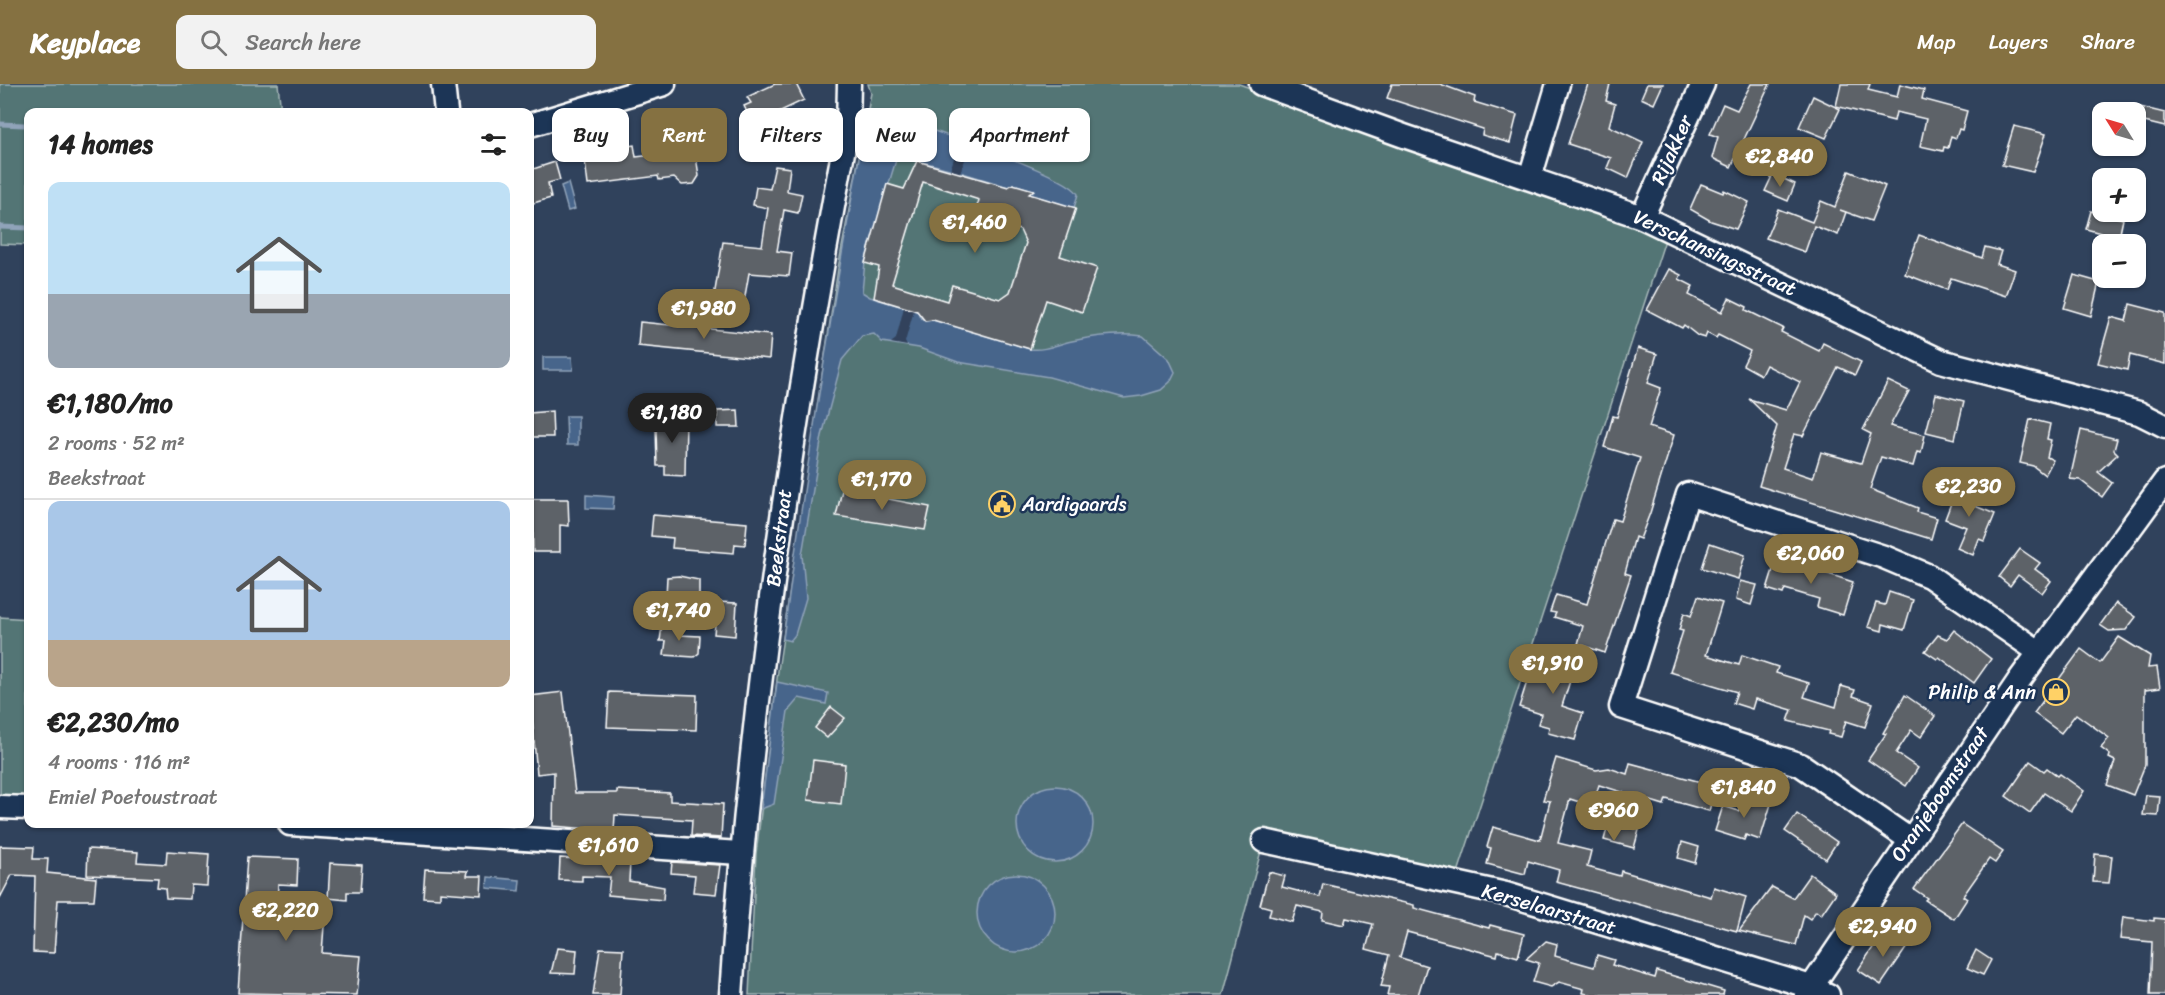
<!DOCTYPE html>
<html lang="en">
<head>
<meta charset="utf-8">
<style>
  :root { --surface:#fff; --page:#f2f2f2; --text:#222; --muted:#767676; --line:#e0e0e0; --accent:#857141 }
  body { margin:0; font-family:Sriracha,sans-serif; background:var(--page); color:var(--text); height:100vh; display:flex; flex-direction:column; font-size:22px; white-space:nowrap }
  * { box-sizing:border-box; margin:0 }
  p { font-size:20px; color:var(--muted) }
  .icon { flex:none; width:33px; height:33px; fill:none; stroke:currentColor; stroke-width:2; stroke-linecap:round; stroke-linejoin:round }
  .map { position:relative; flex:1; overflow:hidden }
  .details { position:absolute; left:24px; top:24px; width:510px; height:720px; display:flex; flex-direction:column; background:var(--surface); border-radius:12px; box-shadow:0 2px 4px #0004 }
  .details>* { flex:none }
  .top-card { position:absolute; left:552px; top:24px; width:570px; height:54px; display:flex; gap:12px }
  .needle { width:39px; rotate:307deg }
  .buttons { position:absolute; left:2092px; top:18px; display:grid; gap:12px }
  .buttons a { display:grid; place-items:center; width:54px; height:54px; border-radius:12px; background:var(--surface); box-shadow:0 2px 4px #0004; font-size:30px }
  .price { position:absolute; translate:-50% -51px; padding:0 14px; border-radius:21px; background:var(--accent); color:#fff; font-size:20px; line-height:39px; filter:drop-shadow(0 2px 3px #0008) }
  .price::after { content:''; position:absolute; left:50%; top:36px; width:18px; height:14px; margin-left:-9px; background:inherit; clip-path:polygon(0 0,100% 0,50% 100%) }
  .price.active { background:#222; color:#fff }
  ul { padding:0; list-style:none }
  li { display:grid; align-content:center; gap:12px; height:318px; padding:0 24px }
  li+li { border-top:2px solid var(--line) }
  li span { display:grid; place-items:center; height:186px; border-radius:12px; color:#555 }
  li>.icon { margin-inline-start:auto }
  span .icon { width:108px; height:108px; fill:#fffc; stroke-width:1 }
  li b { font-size:26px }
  h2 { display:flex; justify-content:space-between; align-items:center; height:72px; padding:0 24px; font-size:26px }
  .tag { padding:0 21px; border-radius:12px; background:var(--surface); box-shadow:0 2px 4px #0004; font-size:21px; line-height:54px }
  .tag.active { background:var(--accent); color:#fff }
  header { display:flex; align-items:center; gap:36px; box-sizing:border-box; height:84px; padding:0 30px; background:var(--accent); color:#fff }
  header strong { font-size:28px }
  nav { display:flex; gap:33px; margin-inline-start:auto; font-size:21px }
  .search { width:420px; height:54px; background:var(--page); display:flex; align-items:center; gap:15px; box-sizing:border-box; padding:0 21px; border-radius:12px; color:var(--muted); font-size:22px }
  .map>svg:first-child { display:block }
  .green { fill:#527475; stroke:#a8baba; stroke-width:1.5 }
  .water { fill:#46658b; stroke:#90a3b9; stroke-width:1.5 }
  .pier { fill:#30425c }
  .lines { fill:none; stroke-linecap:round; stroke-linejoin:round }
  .stream { stroke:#90a3b9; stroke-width:5 }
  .building { fill:#5d6268; stroke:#fff; stroke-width:1.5; fill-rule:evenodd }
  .minor-casing { stroke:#fff; stroke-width:27 }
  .minor { stroke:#1d3557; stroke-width:22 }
  .labels { text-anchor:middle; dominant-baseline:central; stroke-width:5; stroke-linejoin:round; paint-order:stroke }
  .street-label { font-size:20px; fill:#fff; stroke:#1d3557 }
  .poi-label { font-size:20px; fill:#fff; stroke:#1d3557; text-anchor:start }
</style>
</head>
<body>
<header>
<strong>Keyplace</strong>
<div class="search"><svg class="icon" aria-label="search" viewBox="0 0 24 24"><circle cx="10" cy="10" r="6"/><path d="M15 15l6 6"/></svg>Search here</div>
<nav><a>Map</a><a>Layers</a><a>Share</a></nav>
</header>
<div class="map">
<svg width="2165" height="911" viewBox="0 0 2165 911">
  <rect width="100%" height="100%" fill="#30425c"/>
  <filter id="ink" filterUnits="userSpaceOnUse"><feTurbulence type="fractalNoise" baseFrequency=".0167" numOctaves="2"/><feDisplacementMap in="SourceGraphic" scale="12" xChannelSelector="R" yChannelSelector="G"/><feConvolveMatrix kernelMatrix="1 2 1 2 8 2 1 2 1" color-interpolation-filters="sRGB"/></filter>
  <g filter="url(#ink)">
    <!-- green -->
    <g class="green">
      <polygon points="0,0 278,0 281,28 28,28 28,161 0,160"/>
      <polygon points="868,0 1239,0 1637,143 1665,156 1452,807 1262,763 1223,911 749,911 756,770 778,587 838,184 871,9"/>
      <polygon points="0,533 28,535 28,718 0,716"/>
    </g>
    <!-- water -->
    <g class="water">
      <path d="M868,25C903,37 1065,87 1078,110L1074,124L1029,110L1033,106L1013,100L1008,103C988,97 909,70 896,76L865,178L862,208L870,213L920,228L919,232L925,237L933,236L1030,265C1045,267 1058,260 1072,257C1095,252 1120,249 1143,252L1169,275L1175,288L1170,298L1161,306L1141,312L1124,314L1049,293L958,278L919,264L882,258L874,250L862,252L842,276L822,352L802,471L806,514L795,551L790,557L783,555C807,378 835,201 868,25Z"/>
      <polygon points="568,99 575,125 568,127 561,102"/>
      <polygon points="543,273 572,273 573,286 543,286"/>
      <polygon points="566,332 578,332 578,361 567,361"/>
      <polygon points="586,411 614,413 613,425 586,424"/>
      <polygon points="777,598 828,609 826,620 799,614 788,627 774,720 761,725"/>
      <circle cx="1055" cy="740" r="38"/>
      <circle cx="1016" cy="829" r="39"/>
      <polygon points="488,793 520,796 519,807 487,804"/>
    </g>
    <!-- pier -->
    <g class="pier">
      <polygon points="960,57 971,60 960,89 950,86"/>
      <polygon points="904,223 914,226 905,258 907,262 891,259 896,255"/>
    </g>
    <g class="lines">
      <!-- stream -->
      <g class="stream">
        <polyline points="0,40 24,41"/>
        <polyline points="0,143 28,144"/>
      </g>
    </g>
    <!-- building -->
    <g class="building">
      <polygon points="775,0 796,0 804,16 753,40 744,22 751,19 747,13"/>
      <polygon points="1392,0 1440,0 1475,13 1474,18 1517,31 1510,59 1482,51 1483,45 1387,14"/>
      <polygon points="1588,0 1610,0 1606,17 1615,20 1609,42 1643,58 1628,94 1607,84 1611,74 1568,60"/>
      <polygon points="1647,0 1663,0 1654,20 1641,14"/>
      <polygon points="1751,0 1770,0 1731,83 1712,74 1718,53 1710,50 1723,20 1737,26"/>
      <polygon points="1841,0 1870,0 1868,6 1897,13 1900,0 1924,6 1922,15 1967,27 1962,46 1959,45 1956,54 1951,52 1948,64 1944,63 1943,67 1920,62 1926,35 1896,28 1894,37 1836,22"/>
      <polygon points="1813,12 1840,25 1826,54 1799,43"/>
      <polygon points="2136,22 2165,29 2165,43 2136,36"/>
      <polygon points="2014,42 2046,50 2033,88 2002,81"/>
      <polygon points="634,61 636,73 695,66 699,92 694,100 682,101 674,94 659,96 658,92 588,101 584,69"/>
      <path d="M917,77L1008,103L1013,100L1034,106L1029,110L1076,124L1060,172L1097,184L1082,228L1046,216L1030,265L933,236L925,237L917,227L874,214L879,183L865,179L887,100L904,105ZM923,98L979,116L974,132L1020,146L1026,159L1010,208L1000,215L952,201L947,217L892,200Z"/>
      <polygon points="555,78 560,96 548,99 551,114 530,120 530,86"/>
      <polygon points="775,82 790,84 787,107 802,110 798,129 784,126 777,167 792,169 789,192 749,189 744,218 714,213 723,158 762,162 768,124 753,121 756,103 770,105"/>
      <polygon points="1849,87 1885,102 1871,137 1840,126 1846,128 1838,151 1814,142 1805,168 1766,154 1778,125 1812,138 1821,117 1835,123"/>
      <polygon points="1773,90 1795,100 1788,117 1765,107"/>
      <polygon points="1701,100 1723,109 1724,106 1749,118 1736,145 1711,137 1690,125"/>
      <polygon points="2091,127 2123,135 2119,154 2086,145"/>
      <polygon points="1919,151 1982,174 1985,163 2001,167 1997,180 2015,186 2006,212 1951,194 1947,206 1905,190"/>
      <polygon points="1669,185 1681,191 1679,195 1693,202 1689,211 1722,228 1729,214 1747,223 1746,226 1783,244 1781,248 1819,267 1823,259 1861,278 1855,291 1838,283 1803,352 1794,350 1783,384 1813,394 1821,368 1861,379 1871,350 1863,346 1888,297 1909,307 1890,342 1925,351 1921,369 1917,368 1913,382 1881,373 1870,405 1918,424 1917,428 1937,434 1931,455 1759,402 1777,342 1749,315 1786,326 1800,298 1766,281 1761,291 1743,281 1750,267 1718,251 1716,254 1707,249 1705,254 1698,252 1684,241 1682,244 1647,226"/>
      <polygon points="2074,191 2099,198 2091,232 2064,224"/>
      <polygon points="2130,220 2165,229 2165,280 2130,271 2127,286 2098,279 2111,233 2126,237"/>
      <polygon points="640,238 771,251 769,275 638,262"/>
      <polygon points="1638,264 1657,270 1648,299 1661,304 1649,343 1674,351 1650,429 1640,455 1635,453 1625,489 1631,491 1605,569 1578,560 1583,542 1554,533 1556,529 1550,528 1556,511 1587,520 1613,435 1620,437 1640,374 1604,363 1613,332 1617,333"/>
      <polygon points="1936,310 1964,317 1955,355 1926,348"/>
      <polygon points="738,326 739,343 717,343 717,327"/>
      <polygon points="552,327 553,353 530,353 530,329"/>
      <polygon points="683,327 683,335 686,334 685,392 665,391 665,382 657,382 656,344 664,344 665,328"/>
      <polygon points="2030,335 2050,340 2047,355 2051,356 2047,373 2053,376 2045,391 2033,382 2020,379"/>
      <polygon points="2081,346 2117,355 2114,366 2118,370 2098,388 2112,399 2102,413 2080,396 2070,395"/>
      <polygon points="1959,398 1976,404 1970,420 1995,430 1984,457 1979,455 1973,471 1957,464 1966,443 1945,435"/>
      <polygon points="842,406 930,423 925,446 836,432"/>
      <polygon points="532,415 568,415 569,442 560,441 560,468 533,468"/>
      <polygon points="653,431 747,439 745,461 735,460 734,469 672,464 673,454 651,452"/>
      <polygon points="1710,459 1745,471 1738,495 1702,484"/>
      <polygon points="2020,465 2040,479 2035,485 2051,497 2042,509 2018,491 2010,502 1999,493"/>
      <polygon points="1777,473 1853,498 1843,531 1817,523 1819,515 1785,505 1783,510 1767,505"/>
      <polygon points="679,492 699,496 699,522 683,521 684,514 666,512 667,493"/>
      <polygon points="1740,497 1757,501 1751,521 1736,516"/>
      <polygon points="1889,508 1913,516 1904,546 1883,540 1882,547 1868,543 1876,519 1885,521"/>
      <polygon points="1698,512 1722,519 1706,571 1739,581 1742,571 1778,583 1776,589 1809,599 1804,613 1836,623 1841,602 1855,606 1853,612 1873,619 1865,643 1846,637 1841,653 1828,650 1829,647 1788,637 1792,626 1755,615 1752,625 1733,619 1737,608 1670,588 1683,547 1679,546 1684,529 1691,532"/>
      <polygon points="717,518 737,519 735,552 714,550"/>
      <polygon points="2116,519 2136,533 2126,546 2109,547 2100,541"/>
      <polygon points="662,541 681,543 680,551 700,552 699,569 694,573 664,571 666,557 660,557"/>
      <polygon points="1954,546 1991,575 1974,599 1939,573 1937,575 1925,567 1938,551 1947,555"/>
      <polygon points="2119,553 2150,572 2148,584 2157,583 2160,604 2145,606 2145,681 2133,711 2107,701 2115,677 2109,674 2110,671 2101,664 2109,654 2076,630 2061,649 2034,629 2081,565 2100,579"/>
      <polygon points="1545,564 1577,575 1562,622 1583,629 1575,656 1548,649 1549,643 1538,640 1541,630 1519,623 1530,588 1536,590"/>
      <polygon points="563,608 575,709 617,709 617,706 670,709 670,717 723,720 721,754 691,752 692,736 615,731 614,747 553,742 554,688 537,690 530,612"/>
      <polygon points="609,608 697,611 696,646 607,643"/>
      <polygon points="1905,611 1935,632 1921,653 1911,646 1896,669 1918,684 1906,702 1868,676 1886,650 1883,649"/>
      <polygon points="831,623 845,634 827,654 815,644"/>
      <polygon points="1556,674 1596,686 1609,684 1627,690 1630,679 1716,702 1709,727 1666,715 1664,721 1599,701 1592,722 1570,715 1558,759 1591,767 1587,783 1620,792 1621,787 1711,813 1714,803 1746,813 1737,847 1556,798 1559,786 1528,777 1525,790 1487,780 1491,764 1487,763 1493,743 1540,756 1550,717 1543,716"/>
      <polygon points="813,676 845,680 841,720 808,716"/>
      <polygon points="2030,677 2044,687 2047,684 2058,692 2060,690 2084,707 2071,727 2044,709 2030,729 2006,712"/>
      <polygon points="2146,711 2160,712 2158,732 2143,731"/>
      <polygon points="1744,712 1771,720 1760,756 1746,751 1744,756 1715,747 1723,722 1739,727"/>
      <polygon points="1797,730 1837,758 1826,775 1785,747"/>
      <polygon points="1609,737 1639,746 1634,764 1604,756"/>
      <polygon points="1962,740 2003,768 1995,779 1989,775 1963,812 1967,815 1954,835 1925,816 1927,814 1914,805"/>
      <polygon points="1682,758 1699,763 1695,779 1678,774"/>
      <polygon points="0,762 34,763 33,775 48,775 47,789 96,794 94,816 58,816 54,869 33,868 35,792 12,791 0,814"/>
      <polygon points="88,765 138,768 137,778 166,780 167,767 209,770 207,802 191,801 190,815 166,814 165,804 157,803 158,794 87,791"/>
      <polygon points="2095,770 2112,772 2109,799 2093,798"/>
      <polygon points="247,773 298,775 297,801 278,800 276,839 324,842 322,869 361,872 357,911 238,909"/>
      <polygon points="560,774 630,778 629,797 664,803 663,816 608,811 610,793 582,792 582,797 559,796"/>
      <polygon points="672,778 720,781 716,810 693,808 695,791 671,789"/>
      <polygon points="330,779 362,781 360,808 347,808 347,816 328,814"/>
      <polygon points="425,785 468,787 467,792 482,792 481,811 440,808 440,814 423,813"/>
      <polygon points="1269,788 1285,792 1282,803 1320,813 1323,800 1414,821 1414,824 1489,844 1490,841 1524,850 1518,873 1498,867 1497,872 1407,848 1400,873 1398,873 1427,882 1418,911 1387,911 1389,903 1381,902 1389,871 1366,865 1373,840 1346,834 1344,841 1322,836 1323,828 1297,822 1292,838 1269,832 1271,824 1260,821"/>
      <polygon points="1810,790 1836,809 1821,831 1816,827 1810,835 1804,831 1796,861 1739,847 1772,803 1793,814"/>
      <polygon points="2123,833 2154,837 2154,834 2165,835 2165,911 2150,911 2152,858 2120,855"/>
      <polygon points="1884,847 1907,863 1881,901 1858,886"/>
      <polygon points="1546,857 1557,860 1555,872 1594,883 1597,871 1614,876 1612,881 1655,894 1657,887 1724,907 1723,911 1591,911 1583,909 1584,905 1559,898 1551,903 1533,898 1539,879 1526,875"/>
      <polygon points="557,864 577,866 575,890 551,889"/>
      <polygon points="600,864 623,865 620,911 593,911"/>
      <polygon points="1976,866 1991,876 1983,891 1967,884"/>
    </g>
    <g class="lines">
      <defs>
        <g id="minor">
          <polyline points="443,0 446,28"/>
          <polyline points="1261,0 1404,52 1642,133 1941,277 2139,329 2165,342"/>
          <polyline points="530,41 664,0"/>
          <polyline points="1530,94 1558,0"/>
          <polyline points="1642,133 1703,0"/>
          <polyline points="0,723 28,724"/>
          <polyline points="290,740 740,769"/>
          <polyline points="1909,755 1801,681 1621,623 1688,410 1884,473 1929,492 2039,568"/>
          <polyline points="1264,757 1506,810 1811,903 1828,911"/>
          <path d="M731,911C750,619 793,329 848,42L849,0"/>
          <polyline points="1806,911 2020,595 2165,397"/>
        </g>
      </defs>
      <!-- minor casing -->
      <use href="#minor" class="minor-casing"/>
      <!-- minor -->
      <use href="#minor" class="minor"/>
    </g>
  </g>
  <!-- icons -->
  <defs>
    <symbol id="civic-ring" viewBox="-11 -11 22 22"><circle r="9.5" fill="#1d3557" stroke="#ffd166" stroke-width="1.5"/><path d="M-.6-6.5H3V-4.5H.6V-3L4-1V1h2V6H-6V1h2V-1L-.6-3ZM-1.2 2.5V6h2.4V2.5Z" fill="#ffd166"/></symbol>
    <symbol id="shop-ring" viewBox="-11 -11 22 22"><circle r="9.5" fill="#1d3557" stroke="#ffd166" stroke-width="1.5"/><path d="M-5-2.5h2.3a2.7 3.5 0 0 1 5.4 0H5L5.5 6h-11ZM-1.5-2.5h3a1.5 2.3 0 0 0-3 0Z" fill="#ffd166"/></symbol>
  </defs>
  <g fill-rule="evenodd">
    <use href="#civic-ring" x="987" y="405" width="30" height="30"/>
    <use href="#shop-ring" x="2041" y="593" width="30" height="30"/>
  </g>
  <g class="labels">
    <!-- street labels -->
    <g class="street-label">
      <text transform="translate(1672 66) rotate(-66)">Rijakker</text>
      <text transform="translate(1715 169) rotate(25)">Verschansingsstraat</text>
      <text transform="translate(779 454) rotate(-83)">Beekstraat</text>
      <text transform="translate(1940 710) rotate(-56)">Oranjeboomstraat</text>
      <text transform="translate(1549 825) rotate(16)">Kerselaarstraat</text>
    </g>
    <!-- poi labels -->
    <g class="poi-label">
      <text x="1022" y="420">Aardigaards</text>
      <text x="2036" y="608" text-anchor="end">Philip &amp; Ann</text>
    </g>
  </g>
</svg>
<div class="buttons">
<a><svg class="needle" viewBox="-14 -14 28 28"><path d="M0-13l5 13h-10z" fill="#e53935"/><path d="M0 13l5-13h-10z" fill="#767676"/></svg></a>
<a>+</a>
<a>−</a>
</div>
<b class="price" style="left:1780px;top:104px">€2,840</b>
<b class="price" style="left:975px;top:170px">€1,460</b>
<b class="price" style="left:704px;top:256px">€1,980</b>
<b class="price active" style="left:672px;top:360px">€1,180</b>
<b class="price" style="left:882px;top:427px">€1,170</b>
<b class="price" style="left:1969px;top:434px">€2,230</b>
<b class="price" style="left:1811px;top:501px">€2,060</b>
<b class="price" style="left:679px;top:558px">€1,740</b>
<b class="price" style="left:1553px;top:611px">€1,910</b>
<b class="price" style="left:1744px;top:735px">€1,840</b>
<b class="price" style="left:1614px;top:758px">€960</b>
<b class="price" style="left:609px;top:793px">€1,610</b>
<b class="price" style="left:286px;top:858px">€2,220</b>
<b class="price" style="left:1883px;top:874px">€2,940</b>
<div class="top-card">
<a class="tag">Buy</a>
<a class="tag active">Rent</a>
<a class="tag">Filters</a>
<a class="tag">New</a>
<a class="tag">Apartment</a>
</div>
<section class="details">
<h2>14 homes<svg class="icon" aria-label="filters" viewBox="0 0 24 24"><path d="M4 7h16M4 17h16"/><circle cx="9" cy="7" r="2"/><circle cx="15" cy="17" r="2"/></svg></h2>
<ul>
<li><span style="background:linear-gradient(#bfe0f5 60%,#9aa5b1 0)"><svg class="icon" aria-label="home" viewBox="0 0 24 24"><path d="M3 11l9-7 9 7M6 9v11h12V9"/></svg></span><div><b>€1,180/mo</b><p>2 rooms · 52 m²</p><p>Beekstraat</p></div></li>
<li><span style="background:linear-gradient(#a9c7e8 75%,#b9a48a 0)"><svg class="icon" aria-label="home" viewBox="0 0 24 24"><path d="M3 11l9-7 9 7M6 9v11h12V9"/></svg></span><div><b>€2,230/mo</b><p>4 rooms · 116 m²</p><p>Emiel Poetoustraat</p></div></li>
</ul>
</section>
</div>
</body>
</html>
